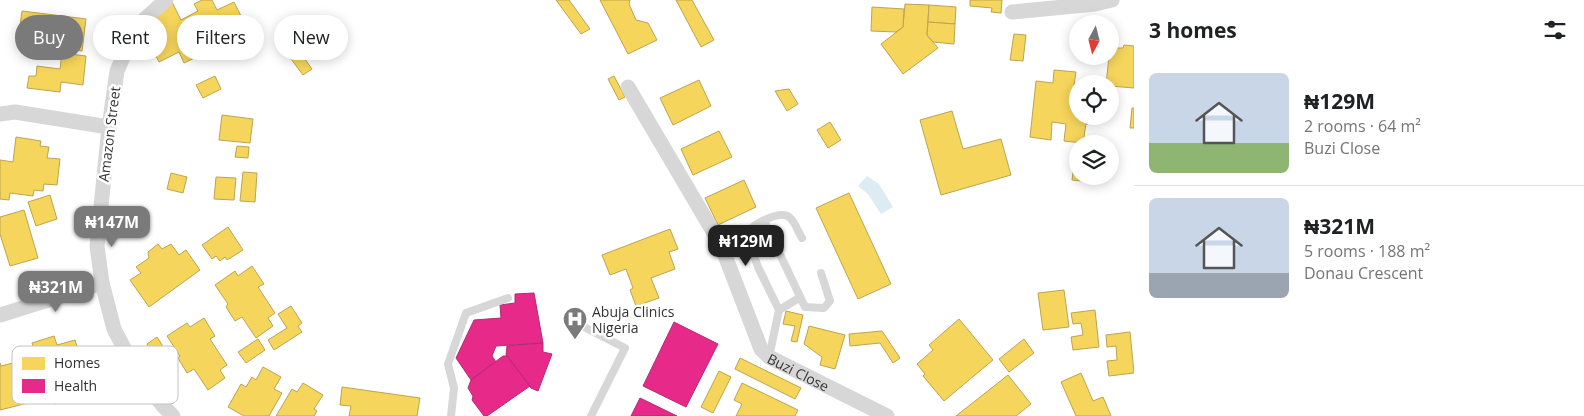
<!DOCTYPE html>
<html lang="en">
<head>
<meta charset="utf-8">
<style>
  :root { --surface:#fff; --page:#f6f6f6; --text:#202124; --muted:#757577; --line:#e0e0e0; --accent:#7a7a7a }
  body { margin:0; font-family:"Open Sans",sans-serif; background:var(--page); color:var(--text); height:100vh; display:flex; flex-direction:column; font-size:19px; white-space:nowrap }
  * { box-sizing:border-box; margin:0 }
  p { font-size:16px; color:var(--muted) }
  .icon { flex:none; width:28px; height:28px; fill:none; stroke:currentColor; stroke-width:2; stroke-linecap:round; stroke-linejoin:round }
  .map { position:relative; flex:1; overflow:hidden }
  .drawer { display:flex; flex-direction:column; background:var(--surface); width:450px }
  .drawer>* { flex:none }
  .guide { position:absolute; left:15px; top:15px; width:475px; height:45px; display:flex; gap:10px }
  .needle { width:32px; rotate:187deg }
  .controls { position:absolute; left:1069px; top:15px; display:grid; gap:10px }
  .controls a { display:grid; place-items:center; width:50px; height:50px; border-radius:50%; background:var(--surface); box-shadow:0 2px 12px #0003; font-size:25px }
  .price { position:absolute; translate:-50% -42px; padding:0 11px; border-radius:10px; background:var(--accent); color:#fff; font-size:16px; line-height:32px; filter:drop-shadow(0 1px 2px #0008) }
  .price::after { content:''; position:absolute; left:50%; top:30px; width:15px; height:11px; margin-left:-8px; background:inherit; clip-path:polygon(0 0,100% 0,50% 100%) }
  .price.current { background:#222; color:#fff }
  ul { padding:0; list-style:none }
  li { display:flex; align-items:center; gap:15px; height:125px; padding:0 15px }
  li+li { border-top:1px solid var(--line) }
  li span { display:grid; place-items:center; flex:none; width:140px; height:100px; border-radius:8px; color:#555 }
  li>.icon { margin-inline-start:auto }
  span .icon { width:60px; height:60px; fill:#fffc; stroke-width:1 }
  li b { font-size:21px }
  h2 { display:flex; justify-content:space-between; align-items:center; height:60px; padding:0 15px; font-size:21px }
  .tag { padding:0 18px; border-radius:22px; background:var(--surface); box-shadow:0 2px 12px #0003; font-size:18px; line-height:45px }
  .tag.current { background:var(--accent); color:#fff }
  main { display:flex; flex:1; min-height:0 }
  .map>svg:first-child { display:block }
  .water { fill:#ddebf3 }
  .homes { fill:#f6d55c; stroke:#bca450 }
  .health { fill:#e7298a; stroke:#b12c70 }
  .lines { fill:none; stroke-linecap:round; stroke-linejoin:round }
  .lane { stroke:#d7d7d7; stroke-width:8 }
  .street { stroke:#d7d7d7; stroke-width:15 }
  .labels { text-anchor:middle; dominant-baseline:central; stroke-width:5; stroke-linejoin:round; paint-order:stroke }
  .street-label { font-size:14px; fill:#333; stroke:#fff }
  .poi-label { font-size:14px; fill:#333; stroke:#fff; text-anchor:start }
  .key { fill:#fff; stroke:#c2c2c2; stroke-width:1 }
  .key-label { font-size:14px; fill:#333 }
</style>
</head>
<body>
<main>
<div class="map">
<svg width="1134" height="416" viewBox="0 0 1134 416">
  <rect width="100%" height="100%" fill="#fff"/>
  <!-- water -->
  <polygon class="water" points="867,176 879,184 893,207 881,214 868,194 858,186"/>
  <!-- homes -->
  <g class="homes">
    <polygon points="202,0 212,0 217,10 234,2 242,18 210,34 205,23 190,30 203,54 184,63 179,52 159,62 148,40 157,9 172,2 181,20 198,11 194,4"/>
    <polygon points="556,0 569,0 590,29 581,34"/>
    <polygon points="600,0 630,0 629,4 636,20 648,23 657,40 628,54"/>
    <polygon points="676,0 692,0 714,40 701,47"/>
    <polygon points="970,0 1002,0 1001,13 991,12 992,8 970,6"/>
    <polygon points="905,4 929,5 927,35 938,48 903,74 881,44 903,27"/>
    <polygon points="929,5 956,7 955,24 928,22"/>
    <polygon points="872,7 904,9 903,27 896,32 871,31"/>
    <polygon points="22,11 86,19 82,51 68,49 67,54 25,48 26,41 18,40"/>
    <polygon points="928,22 955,24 954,44 933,42 927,35"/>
    <polygon points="1014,34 1026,35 1023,61 1010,60"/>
    <polygon points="1124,45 1134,46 1134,88 1110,86 1110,84 1106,84 1110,48 1123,48"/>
    <polygon points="297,48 312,69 303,75 288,55"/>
    <polygon points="62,53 86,56 83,85 61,82 60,92 27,88 29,76 36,76 37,66 60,69"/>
    <polygon points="1082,56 1099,56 1098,63 1082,61"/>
    <polygon points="1054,70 1076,72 1074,85 1078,85 1078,116 1089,116 1088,124 1086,124 1083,143 1064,141 1066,124 1052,122 1051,140 1030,137 1036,81 1053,83"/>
    <polygon points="215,76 221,89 203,98 196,85"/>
    <polygon points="614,76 625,97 619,100 608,79"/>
    <polygon points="699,80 711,106 673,125 660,98"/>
    <polygon points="789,89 798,104 787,111 775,91"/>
    <polygon points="1132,108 1134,108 1134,128 1130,128"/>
    <polygon points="952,111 963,149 1001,139 1011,175 941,195 920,120"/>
    <polygon points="222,115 253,119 250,143 219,140"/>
    <polygon points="830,122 841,140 828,148 817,130"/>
    <polygon points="719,131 732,157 693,175 681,149"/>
    <polygon points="16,137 41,141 40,146 49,147 47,158 60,159 57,185 44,184 43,191 34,190 33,196 10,193 9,200 0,199 0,160 13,162"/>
    <polygon points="237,146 249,147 248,158 235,157"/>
    <polygon points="1074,164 1078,164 1078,176 1093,176 1092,182 1072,180"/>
    <polygon points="243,172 257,173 255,202 240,201"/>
    <polygon points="171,173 187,177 183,193 167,189"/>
    <polygon points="216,177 236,178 234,200 214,199"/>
    <polygon points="744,180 756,207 718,225 705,198"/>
    <polygon points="849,193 891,284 858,299 816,208"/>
    <polygon points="50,195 57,219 36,226 28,202"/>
    <polygon points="24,210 38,258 10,266 0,234 0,217"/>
    <polygon points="228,227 243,250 227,260 225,257 220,261 216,256 212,259 202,245"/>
    <polygon points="670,229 678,249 669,252 675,269 651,278 659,298 636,306 630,290 633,288 626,269 610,275 602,255"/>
    <polygon points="158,244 162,249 171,244 179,255 186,250 200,270 149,307 130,280 141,273 136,267 149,258 148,252"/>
    <polygon points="252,266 264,284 258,287 275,313 268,318 273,326 256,338 242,317 235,321 226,307 228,304 215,285 235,271 238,276"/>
    <polygon points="1064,290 1069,327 1043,330 1038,293"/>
    <polygon points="291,306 302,323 298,326 302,332 274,350 268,340 287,328 278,314"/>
    <polygon points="1095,310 1099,347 1073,350 1071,337 1083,335 1081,323 1073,324 1071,313"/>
    <polygon points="786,311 803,315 797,342 791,341 795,326 783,324"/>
    <polygon points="204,318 215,336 210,339 227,365 220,370 225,378 208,390 194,369 187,373 178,358 180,356 167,336 187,323 190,327"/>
    <polygon points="959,319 993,360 944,401 923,376 925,374 917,364 933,350 929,345"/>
    <polygon points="809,326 845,335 835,369 820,365 822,357 804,344"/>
    <polygon points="882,331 900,358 893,363 880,343 850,346 849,334"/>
    <polygon points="1130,332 1134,373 1109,376 1107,361 1117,360 1116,346 1107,347 1106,335"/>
    <polygon points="54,336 57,345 75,340 82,362 42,374 32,343"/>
    <polygon points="157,337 164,348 154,355 147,344"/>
    <polygon points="258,339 265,350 246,363 238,352"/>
    <polygon points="1024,339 1034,353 1009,372 999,359"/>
    <polygon points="740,358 801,388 795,399 735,369"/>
    <polygon points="21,361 32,402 0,410 0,363 1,366"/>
    <polygon points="92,367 99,394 55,404 49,377"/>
    <polygon points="263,367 281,377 274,389 282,393 269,416 244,416 228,407 241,384 246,387 252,377 256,380"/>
    <polygon points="719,371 731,377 713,413 701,407"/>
    <polygon points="1081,373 1093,401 1103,397 1111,416 1076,416 1061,382"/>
    <polygon points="1008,375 1031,404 1016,416 956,416"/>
    <polygon points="303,383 323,395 314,409 317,411 314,416 276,416 292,389 297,392"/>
    <polygon points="742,383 798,410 795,416 736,416 742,404 734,400"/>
    <polygon points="342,387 420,398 417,416 349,416 351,406 340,405"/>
  </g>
  <!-- health -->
  <g class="health">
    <polygon points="534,293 543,343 496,346 492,356 496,362 471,380 456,358 474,320 501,318 500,305 515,303 515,294"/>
    <polygon points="674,322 718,344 686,407 643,386"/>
    <polygon points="543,343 543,352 552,354 538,391 531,388 506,355 507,346"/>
    <polygon points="503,356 507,356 530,386 487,416 484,416 472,400 473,396 468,388 471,380"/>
    <polygon points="640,398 677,416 631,416"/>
  </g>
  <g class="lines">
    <!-- lane -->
    <g class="lane">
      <polyline points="764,221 805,307 824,308 830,301 821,273"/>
      <polyline points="779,310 799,298"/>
      <polyline points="582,326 625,348 591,416"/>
      <path d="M769,357L779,310L758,267L750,245L749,231C755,223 781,210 789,217C795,221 798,232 802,238"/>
      <polyline points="451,416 454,388 448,364 466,313 508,298"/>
    </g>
    <!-- street -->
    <g class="street">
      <polyline points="166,0 136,27 117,71 109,127 97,246 102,283 114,329 137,373 164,407 173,416"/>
      <polyline points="1012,12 1095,4 1112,0"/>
      <path id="s1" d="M628,87L721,245L761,349L769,357L887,416"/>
      <polyline points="0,114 15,112 109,127"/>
      <polyline points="0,315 102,283"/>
    </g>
  </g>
  <!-- icons -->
  <defs>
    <symbol id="hospital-pin" viewBox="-11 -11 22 30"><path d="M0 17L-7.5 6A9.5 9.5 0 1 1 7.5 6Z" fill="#7a7a7a" stroke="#fff"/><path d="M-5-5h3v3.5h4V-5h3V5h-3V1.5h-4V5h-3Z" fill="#fff"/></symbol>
  </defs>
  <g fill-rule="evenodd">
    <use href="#hospital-pin" x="561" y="305" width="28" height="38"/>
  </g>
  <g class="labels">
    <!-- street labels -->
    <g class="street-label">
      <text transform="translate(109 134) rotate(-83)">Amazon Street</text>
      <text stroke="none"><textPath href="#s1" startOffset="339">Buzi Close</textPath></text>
    </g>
    <!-- poi labels -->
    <g class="poi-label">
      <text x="592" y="311">Abuja Clinics<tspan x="592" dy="16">Nigeria</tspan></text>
    </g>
  </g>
  <!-- legend -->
  <rect x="12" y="346" width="166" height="58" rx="8" class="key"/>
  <rect x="22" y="357" width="23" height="13" fill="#f6d55c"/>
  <rect x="22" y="379" width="23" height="14" fill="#e7298a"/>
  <g class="key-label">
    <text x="54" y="368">Homes</text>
    <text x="54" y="391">Health</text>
  </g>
</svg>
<div class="controls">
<a><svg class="needle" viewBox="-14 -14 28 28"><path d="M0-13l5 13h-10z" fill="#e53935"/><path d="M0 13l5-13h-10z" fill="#757577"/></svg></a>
<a><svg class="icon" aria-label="locate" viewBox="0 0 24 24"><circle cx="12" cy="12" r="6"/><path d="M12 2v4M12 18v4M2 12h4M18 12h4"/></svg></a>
<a><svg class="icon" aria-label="layers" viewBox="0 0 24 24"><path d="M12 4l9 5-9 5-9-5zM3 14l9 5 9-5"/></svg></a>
</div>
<b class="price" style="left:112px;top:248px">₦147M</b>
<b class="price current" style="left:746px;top:267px">₦129M</b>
<b class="price" style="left:56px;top:313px">₦321M</b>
<div class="guide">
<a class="tag current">Buy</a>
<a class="tag">Rent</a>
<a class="tag">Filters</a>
<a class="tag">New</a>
</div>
</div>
<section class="drawer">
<h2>3 homes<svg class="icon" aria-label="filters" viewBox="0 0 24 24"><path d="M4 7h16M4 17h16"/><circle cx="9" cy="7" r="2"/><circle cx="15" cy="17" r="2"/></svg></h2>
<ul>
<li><span style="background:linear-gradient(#c9d6e8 70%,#8fb573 0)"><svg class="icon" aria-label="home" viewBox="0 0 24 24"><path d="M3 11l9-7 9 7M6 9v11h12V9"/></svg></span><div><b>₦129M</b><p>2 rooms · 64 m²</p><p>Buzi Close</p></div></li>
<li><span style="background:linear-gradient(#c9d6e8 75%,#9aa5b1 0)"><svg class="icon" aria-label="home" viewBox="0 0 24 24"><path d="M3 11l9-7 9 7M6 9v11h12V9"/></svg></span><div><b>₦321M</b><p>5 rooms · 188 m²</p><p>Donau Crescent</p></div></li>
</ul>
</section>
</main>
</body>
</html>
